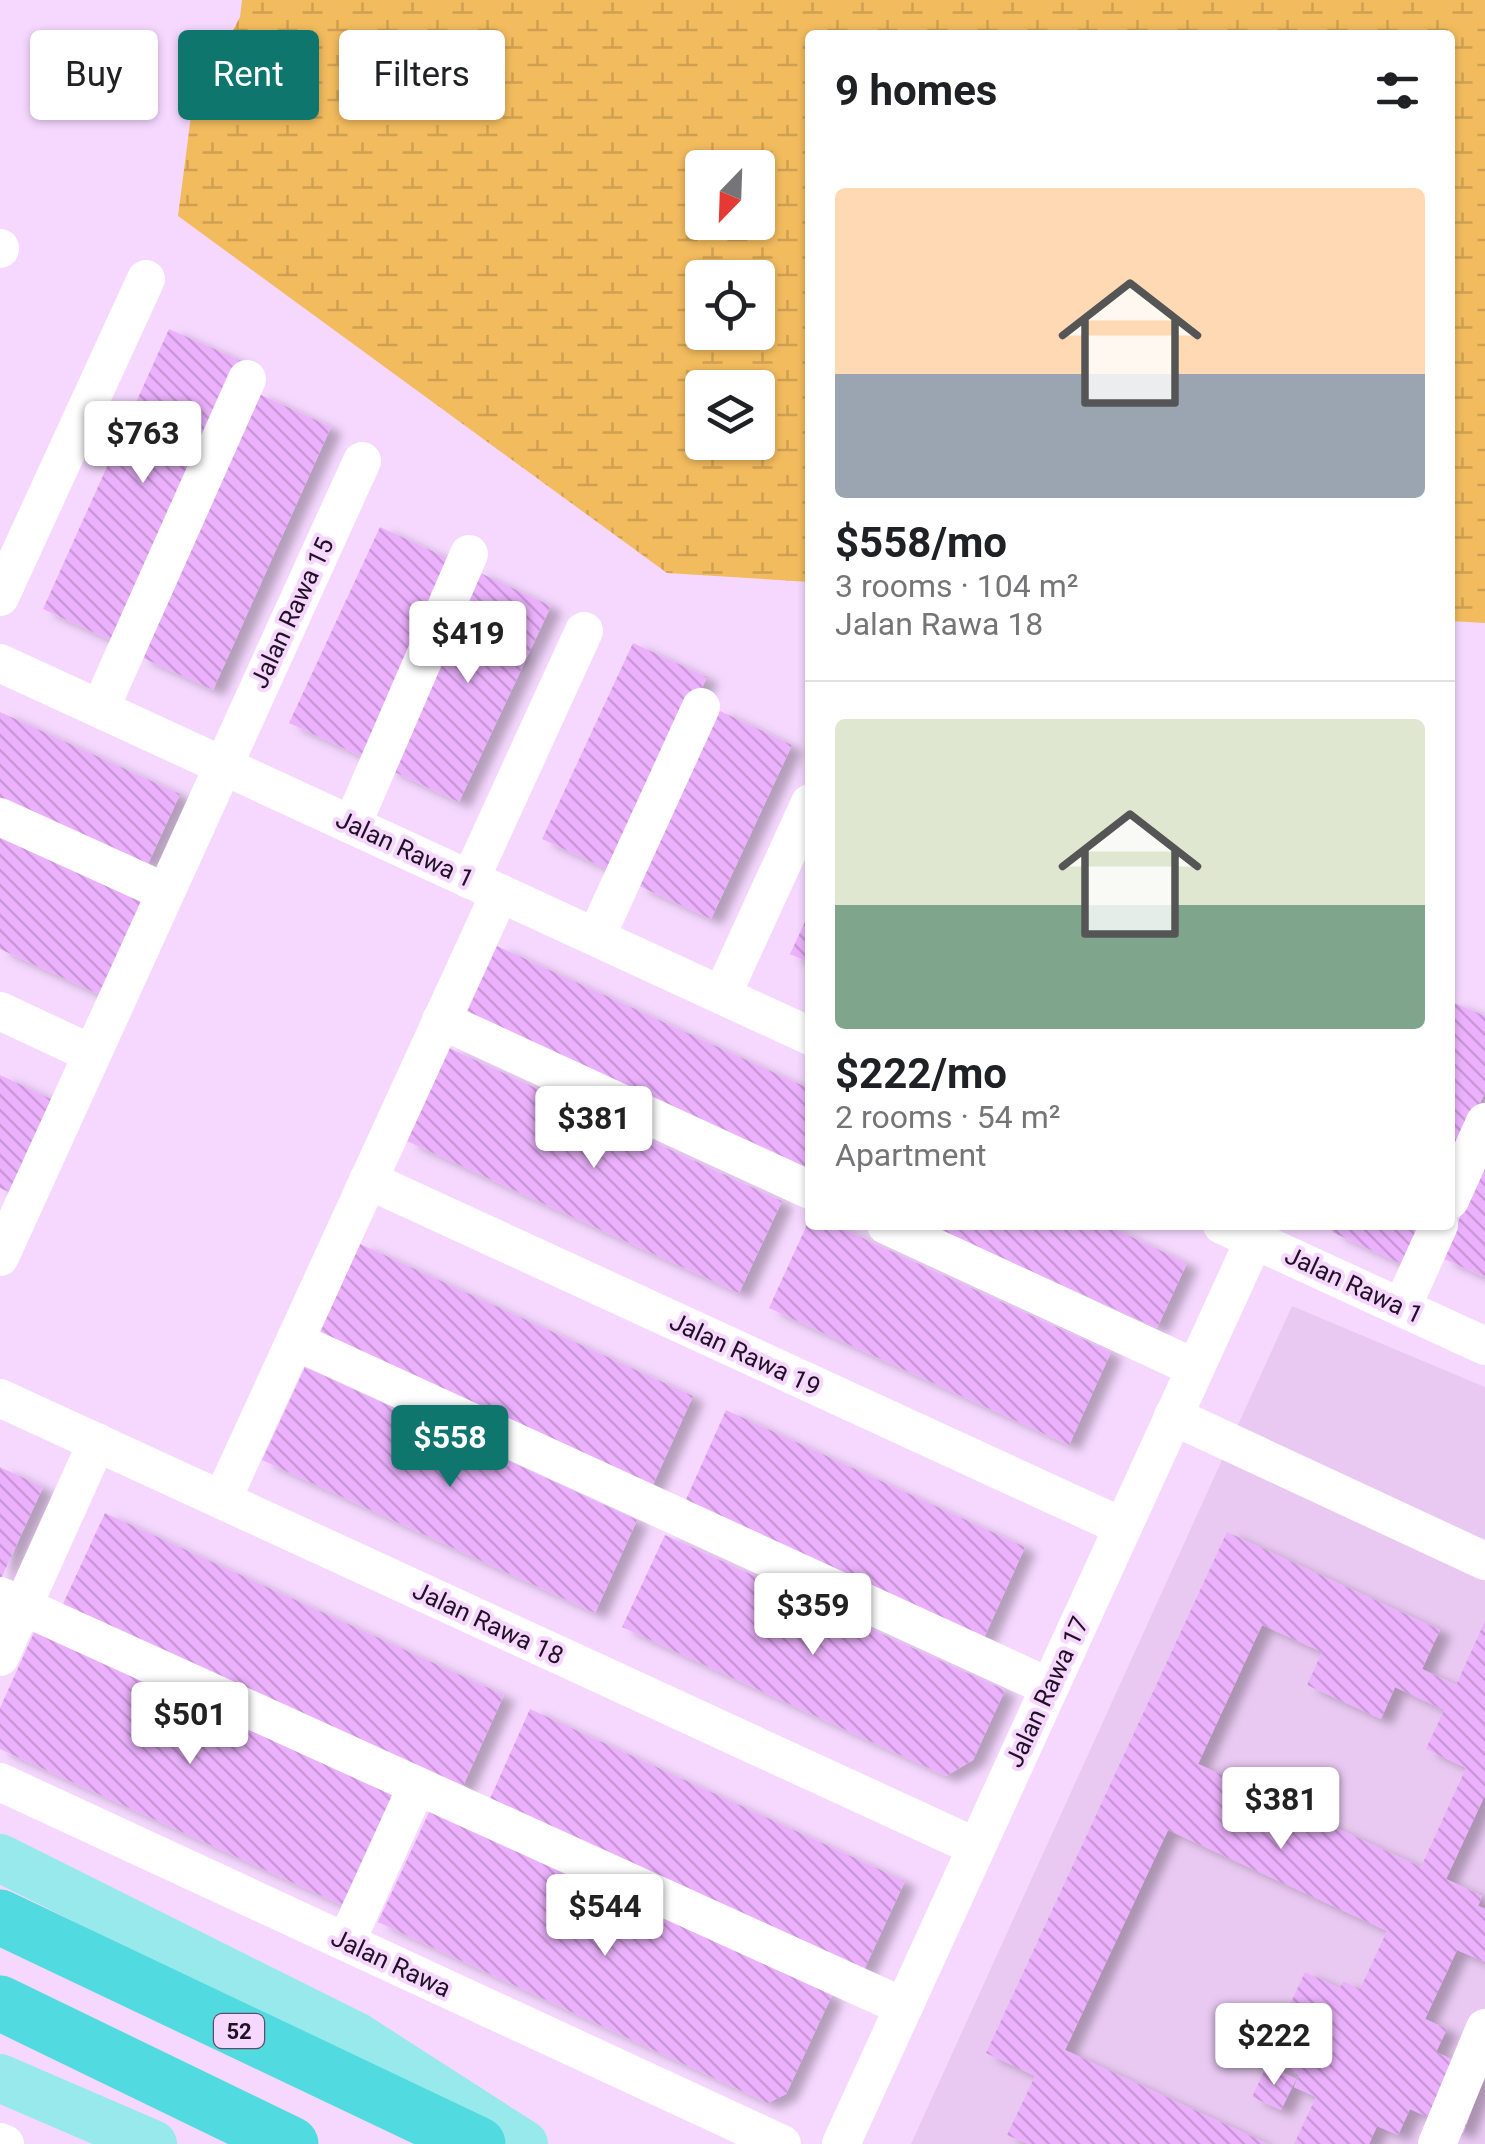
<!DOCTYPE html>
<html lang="en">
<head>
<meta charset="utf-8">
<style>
  :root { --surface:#fff; --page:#f6f6f6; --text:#202124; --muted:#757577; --line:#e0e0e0; --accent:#0f766e }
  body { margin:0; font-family:Roboto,sans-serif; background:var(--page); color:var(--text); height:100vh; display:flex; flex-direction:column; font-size:38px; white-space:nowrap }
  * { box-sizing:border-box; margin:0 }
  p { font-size:32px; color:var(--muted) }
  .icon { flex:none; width:55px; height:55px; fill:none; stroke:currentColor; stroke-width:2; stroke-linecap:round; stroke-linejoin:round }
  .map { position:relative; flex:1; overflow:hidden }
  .side { position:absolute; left:805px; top:30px; width:650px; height:1200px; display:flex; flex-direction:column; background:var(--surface); border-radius:10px; box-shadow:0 2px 8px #0004 }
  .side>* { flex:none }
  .top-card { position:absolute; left:30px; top:30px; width:625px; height:90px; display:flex; gap:20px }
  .needle { width:65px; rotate:203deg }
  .controls { position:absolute; left:685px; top:150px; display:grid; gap:20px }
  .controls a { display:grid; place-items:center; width:90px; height:90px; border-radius:10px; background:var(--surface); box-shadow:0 2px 8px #0004; font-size:50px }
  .price { position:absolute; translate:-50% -85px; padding:0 22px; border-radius:10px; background:#fff; color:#222; font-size:32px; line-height:65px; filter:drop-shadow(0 2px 5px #0008) }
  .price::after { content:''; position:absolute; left:50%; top:60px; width:30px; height:22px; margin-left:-15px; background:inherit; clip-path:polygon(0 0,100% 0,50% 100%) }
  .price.on { background:var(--accent); color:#fff }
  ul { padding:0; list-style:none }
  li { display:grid; align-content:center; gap:20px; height:530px; padding:0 30px }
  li+li { border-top:2px solid var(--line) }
  li span { display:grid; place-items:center; height:310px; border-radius:10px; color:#555 }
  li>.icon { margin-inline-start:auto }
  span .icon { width:180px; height:180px; fill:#fffc; stroke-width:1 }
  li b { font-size:42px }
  h2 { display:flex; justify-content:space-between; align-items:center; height:120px; padding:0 30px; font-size:42px }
  .tag { padding:0 35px; border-radius:10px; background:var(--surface); box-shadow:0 2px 8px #0004; font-size:35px; line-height:90px }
  .tag.on { background:var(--accent); color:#fff }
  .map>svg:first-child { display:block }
  .built { fill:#e9c9f2 }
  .wetland { fill:url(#wetland-marsh); fill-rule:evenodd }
  .building { fill:url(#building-back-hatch); fill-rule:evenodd; filter:url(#shadow) }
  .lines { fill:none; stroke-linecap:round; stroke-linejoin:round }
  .minor { stroke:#fff; stroke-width:38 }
  .major { stroke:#97e9ec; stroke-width:48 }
  .highway { stroke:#51dbe0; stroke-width:55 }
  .labels { text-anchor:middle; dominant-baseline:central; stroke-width:8; stroke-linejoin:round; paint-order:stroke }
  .shield { fill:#f6d8ff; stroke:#614c67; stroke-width:2.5 }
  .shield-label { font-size:22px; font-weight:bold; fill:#211026 }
  .street-label { font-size:25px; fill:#211026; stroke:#f6d8ff }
</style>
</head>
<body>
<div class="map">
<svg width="1485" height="2144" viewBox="0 0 1485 2144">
  <defs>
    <pattern id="wetland-marsh" width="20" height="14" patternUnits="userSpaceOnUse" patternTransform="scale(2.5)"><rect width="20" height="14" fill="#f2bb5e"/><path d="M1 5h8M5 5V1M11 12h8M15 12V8" fill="none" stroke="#cfa052"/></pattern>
    <pattern id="building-back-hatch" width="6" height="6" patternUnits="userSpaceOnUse" patternTransform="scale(2.5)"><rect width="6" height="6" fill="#ecb1fd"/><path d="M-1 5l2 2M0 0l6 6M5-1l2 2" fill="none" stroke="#ca97d9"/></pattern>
    <filter id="shadow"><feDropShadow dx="11" dy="6" stdDeviation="5" flood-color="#0004"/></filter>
  </defs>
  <rect width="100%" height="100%" fill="#f6d8ff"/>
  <!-- built -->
  <polygon class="built" points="1292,1306 1485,1387 1485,2144 911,2144"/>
  <!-- wetland -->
  <path class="wetland" d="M242,0H1485V623L1450,621V35H810V582L667,573L178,216L192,108L240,17ZM702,168H758V222H702ZM702,278H758V332H702ZM702,388H758V442H702Z"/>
  <!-- building -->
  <g class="building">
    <polygon points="169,329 244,362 117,643 43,609"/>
    <polygon points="257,393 331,427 213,690 139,656"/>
    <polygon points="380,527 454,561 363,757 289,723"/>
    <polygon points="476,571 551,606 459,802 386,768"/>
    <polygon points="633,643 707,677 616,873 542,839"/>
    <polygon points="718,710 792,745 711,919 637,885"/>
    <polygon points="0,712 180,794 147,866 0,798"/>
    <polygon points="0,837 148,904 105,997 0,949"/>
    <polygon points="810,911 810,963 790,954"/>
    <polygon points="497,946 810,1089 810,1169 467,1012"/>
    <polygon points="1450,1001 1485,1016 1485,1092 1450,1169"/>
    <polygon points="449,1048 782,1201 739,1293 407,1141"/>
    <polygon points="0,1075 51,1099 9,1192 0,1188"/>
    <polygon points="1485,1161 1485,1277 1442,1258"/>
    <polygon points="810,1218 810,1225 834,1225 1111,1352 1069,1445 769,1308"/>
    <polygon points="929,1225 1106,1225 1187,1263 1157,1328"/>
    <polygon points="1335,1225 1425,1225 1406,1266 1332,1232"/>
    <polygon points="360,1244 693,1396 651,1489 318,1337"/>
    <polygon points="305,1367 637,1520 595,1613 262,1460"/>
    <polygon points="726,1410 1025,1547 983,1640 684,1504"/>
    <polygon points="0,1467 43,1487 0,1581"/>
    <polygon points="105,1513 504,1695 462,1788 62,1606"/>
    <path d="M1227,1532L1440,1630L1422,1669L1456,1685L1485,1621V1795L1446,1879L1482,1896L1478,1906L1485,1909V1962L1457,1950L1425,2019L1447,2029L1436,2052L1485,2075L1463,2133L1410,2109L1398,2135L1377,2126L1369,2144H1294L1316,2097L1294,2087L1299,2075L1265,2059L1305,1972L1340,1988L1343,1981L1360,1989L1387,1931L1168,1830L1065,2050L1268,2144H1028L1007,2135L1035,2076L986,2053ZM1262,1625L1322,1652L1307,1685L1381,1719L1395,1687L1444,1710L1426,1749L1466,1768L1421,1867L1198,1764Z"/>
    <polygon points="665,1535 1005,1690 973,1760 946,1776 622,1627"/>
    <polygon points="36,1628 394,1792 342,1905 0,1749 0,1708"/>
    <polygon points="530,1709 905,1881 863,1972 489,1801"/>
    <polygon points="430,1810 832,1995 786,2094 768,2103 378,1922"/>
    <polygon points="1267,2065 1296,2079 1281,2110 1252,2097"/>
  </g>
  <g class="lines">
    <!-- minor -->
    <g class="minor">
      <polyline points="0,248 0,249"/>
      <polyline points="0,597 146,279"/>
      <polyline points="0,663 810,1036"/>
      <polyline points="100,709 247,379"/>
      <polyline points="0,817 165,892"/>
      <polyline points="352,825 469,554"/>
      <polyline points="470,880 584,631"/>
      <polyline points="596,937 701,707"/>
      <polyline points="722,995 810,803"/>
      <polyline points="0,1011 92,1054"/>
      <polyline points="441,1020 810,1190"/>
      <polyline points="368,1180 1123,1527"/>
      <polyline points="1450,1200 1485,1122"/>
      <polyline points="886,1225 1195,1368"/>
      <polyline points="1222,1225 1485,1346"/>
      <polyline points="0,1257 362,461"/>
      <polyline points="1402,1307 1439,1225"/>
      <polyline points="295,1341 1049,1687"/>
      <polyline points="0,1398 976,1847"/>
      <polyline points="1173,1416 1485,1561"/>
      <polyline points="222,1500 500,893"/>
      <polyline points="0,1596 904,2007"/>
      <polyline points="0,1657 97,1442"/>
      <polyline points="0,1782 782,2144"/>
      <polyline points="346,1942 417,1786"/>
      <polyline points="0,2142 5,2144"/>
      <polyline points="841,2144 1261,1225"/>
      <polyline points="1437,2144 1485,2028"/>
    </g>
    <!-- major -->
    <g class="major">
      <polyline points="0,1858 356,2036 524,2144"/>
      <polyline points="0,2078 153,2144"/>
    </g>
    <!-- highway -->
    <g class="highway">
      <polyline points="0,1917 478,2144"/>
      <polyline points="0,2003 291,2144"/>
    </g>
  </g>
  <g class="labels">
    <!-- shield labels -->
    <rect class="shield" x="214" y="2014" width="50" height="34" rx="8"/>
    <g class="shield-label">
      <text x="239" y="2031">52</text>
    </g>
    <!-- street labels -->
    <g class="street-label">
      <text transform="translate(292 613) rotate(-65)">Jalan Rawa 15</text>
      <text transform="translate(405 849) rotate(25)">Jalan Rawa 1</text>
      <text transform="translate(1354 1285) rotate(25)">Jalan Rawa 1</text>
      <text transform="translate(745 1354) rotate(25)">Jalan Rawa 19</text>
      <text transform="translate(488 1623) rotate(25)">Jalan Rawa 18</text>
      <text transform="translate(1047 1692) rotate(-65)">Jalan Rawa 17</text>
      <text transform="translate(391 1963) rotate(25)">Jalan Rawa</text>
    </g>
  </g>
</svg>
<div class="controls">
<a><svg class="needle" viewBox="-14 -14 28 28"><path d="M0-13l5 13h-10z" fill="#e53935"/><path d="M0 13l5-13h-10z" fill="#757577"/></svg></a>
<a><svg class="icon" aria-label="locate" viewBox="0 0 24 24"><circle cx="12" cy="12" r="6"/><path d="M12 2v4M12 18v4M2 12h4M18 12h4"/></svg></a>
<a><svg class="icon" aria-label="layers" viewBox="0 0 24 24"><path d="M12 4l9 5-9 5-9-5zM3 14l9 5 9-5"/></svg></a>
</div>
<b class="price" style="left:143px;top:486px">$763</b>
<b class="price" style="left:468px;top:686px">$419</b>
<b class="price" style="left:594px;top:1171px">$381</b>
<b class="price on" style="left:450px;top:1490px">$558</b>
<b class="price" style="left:813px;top:1658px">$359</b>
<b class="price" style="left:190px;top:1767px">$501</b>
<b class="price" style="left:1281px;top:1852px">$381</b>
<b class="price" style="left:605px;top:1959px">$544</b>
<b class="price" style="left:1274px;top:2088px">$222</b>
<div class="top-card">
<a class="tag">Buy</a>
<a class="tag on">Rent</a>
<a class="tag">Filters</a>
</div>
<section class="side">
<h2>9 homes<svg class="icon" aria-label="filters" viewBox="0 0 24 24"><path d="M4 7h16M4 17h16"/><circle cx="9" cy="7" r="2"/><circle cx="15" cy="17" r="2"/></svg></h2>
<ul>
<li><span style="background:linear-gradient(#ffd9b3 60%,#9aa5b1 0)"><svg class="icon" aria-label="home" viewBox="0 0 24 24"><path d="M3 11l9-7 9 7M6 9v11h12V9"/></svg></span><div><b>$558/mo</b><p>3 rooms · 104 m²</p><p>Jalan Rawa 18</p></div></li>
<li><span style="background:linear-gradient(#dfe7d0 60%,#7fa58c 0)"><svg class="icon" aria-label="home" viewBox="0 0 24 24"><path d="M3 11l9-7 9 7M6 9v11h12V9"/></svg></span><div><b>$222/mo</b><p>2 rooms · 54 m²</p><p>Apartment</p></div></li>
</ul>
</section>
</div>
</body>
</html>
